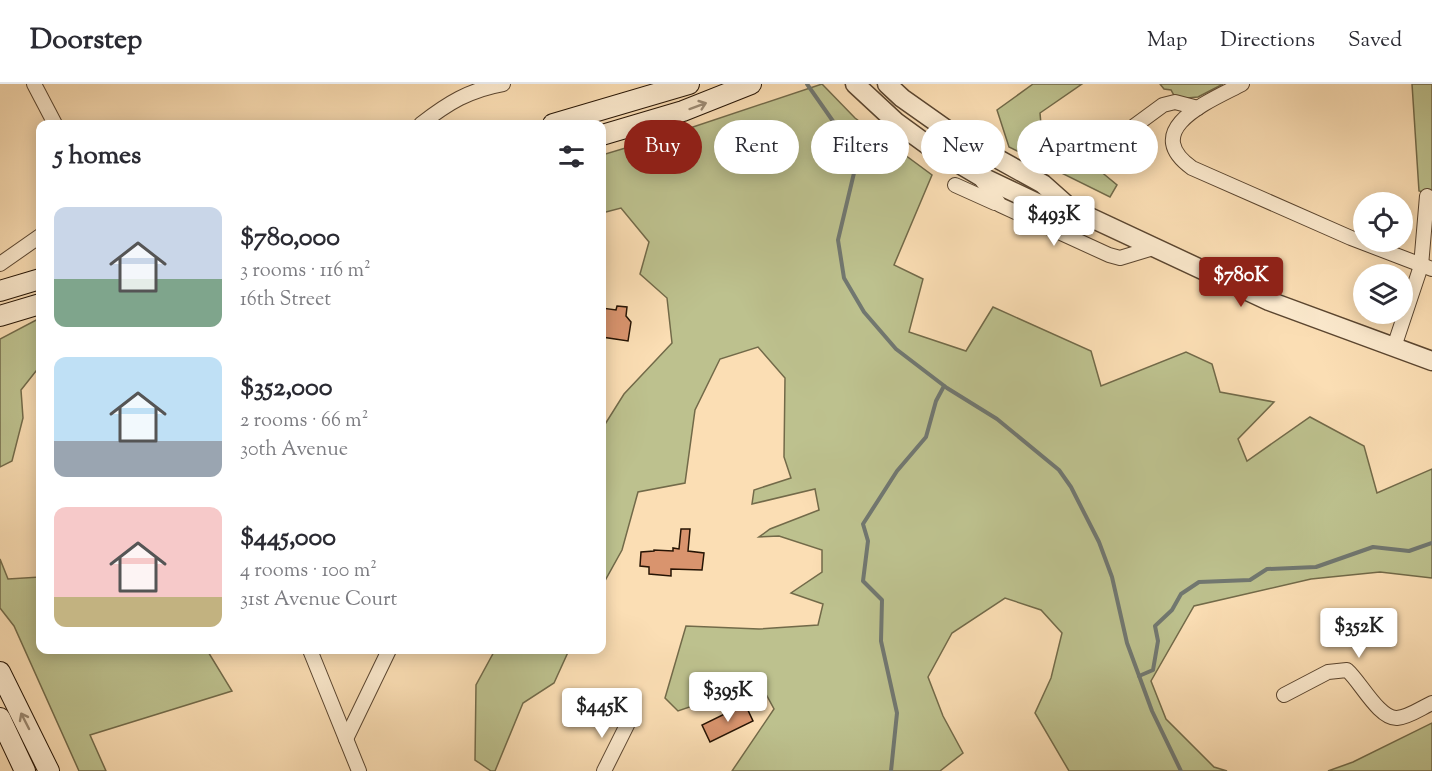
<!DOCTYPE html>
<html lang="en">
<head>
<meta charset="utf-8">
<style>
  :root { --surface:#fff; --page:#f2f2f3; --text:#2b2b33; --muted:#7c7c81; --line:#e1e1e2; --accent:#8f2418 }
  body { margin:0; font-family:"Sorts Mill Goudy",serif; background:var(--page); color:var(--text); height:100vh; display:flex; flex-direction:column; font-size:22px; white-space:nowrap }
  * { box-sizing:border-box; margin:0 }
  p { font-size:20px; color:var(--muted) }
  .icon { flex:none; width:33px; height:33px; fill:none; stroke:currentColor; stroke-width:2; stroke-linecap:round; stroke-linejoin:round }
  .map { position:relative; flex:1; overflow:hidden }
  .panel { position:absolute; left:36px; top:36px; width:570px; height:534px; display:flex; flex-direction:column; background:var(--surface); border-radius:12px; box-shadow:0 3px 15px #0003 }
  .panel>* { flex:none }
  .guide { position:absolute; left:624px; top:36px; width:570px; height:54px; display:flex; gap:12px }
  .controls { position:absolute; left:1353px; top:108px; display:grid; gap:12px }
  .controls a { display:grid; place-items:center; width:60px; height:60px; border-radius:50%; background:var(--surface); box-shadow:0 3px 15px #0003; font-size:30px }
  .price { position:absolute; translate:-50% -51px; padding:0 14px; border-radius:6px; background:#fff; color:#222; font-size:20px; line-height:39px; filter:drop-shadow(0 2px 3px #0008) }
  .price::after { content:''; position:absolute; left:50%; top:36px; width:18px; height:14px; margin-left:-9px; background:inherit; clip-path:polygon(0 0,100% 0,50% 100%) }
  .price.current { background:var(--accent); color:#fff }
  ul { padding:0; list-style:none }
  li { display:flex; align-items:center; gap:18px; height:150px; padding:0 18px }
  li span { display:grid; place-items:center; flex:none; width:168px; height:120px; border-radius:12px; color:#555 }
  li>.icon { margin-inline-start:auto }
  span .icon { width:72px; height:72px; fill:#fffc; stroke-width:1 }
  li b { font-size:26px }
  h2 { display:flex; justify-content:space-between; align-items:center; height:72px; padding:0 18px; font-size:26px }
  .pill { padding:0 21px; border-radius:27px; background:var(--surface); box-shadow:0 3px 15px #0003; font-size:21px; line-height:54px }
  .pill.current { background:var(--accent); color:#fff }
  header { display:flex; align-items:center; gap:36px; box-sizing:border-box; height:84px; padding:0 30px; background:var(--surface); border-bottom:2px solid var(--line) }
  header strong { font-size:28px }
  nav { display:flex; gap:33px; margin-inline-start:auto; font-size:21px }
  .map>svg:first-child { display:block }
  .green { fill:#bdc18e; stroke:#726a49; stroke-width:1.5 }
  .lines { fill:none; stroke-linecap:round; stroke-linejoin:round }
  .stream { stroke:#717770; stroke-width:4 }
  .building { fill:#d9946e; stroke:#261404; stroke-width:1.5 }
  .minor-casing { stroke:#5b4630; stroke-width:16 }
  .tertiary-casing { stroke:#5b4630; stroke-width:21 }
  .secondary-casing { stroke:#261404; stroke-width:22 }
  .minor { stroke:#fceace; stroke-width:14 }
  .tertiary { stroke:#fceace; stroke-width:18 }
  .secondary { stroke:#fceace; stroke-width:20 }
  .oneway { stroke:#9c8a73 }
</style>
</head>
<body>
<header>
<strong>Doorstep</strong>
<nav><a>Map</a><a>Directions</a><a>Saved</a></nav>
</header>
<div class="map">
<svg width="1432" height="687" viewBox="0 0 1432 687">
  <rect width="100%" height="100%" fill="#fbdeb4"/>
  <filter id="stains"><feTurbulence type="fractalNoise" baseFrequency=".00333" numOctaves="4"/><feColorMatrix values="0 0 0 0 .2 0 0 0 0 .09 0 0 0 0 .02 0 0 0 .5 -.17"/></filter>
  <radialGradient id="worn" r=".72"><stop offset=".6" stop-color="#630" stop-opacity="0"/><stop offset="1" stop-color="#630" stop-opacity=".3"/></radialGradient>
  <!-- green -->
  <g class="green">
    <polygon points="822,0 855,34 932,91 894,181 923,195 909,248 966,267 993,223 1091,267 1101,302 1186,268 1212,280 1220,308 1274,318 1238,355 1247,377 1310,333 1364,362 1377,409 1432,385 1432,494 1380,488 1311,495 1194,522 1151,597 1166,635 1214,683 1227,687 1069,687 1035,629 1051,594 1062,549 1041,526 1005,514 952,549 928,593 943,632 963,669 940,687 732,687 774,625 760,599 678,627 665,614 686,542 759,545 818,541 823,520 791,509 822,488 822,466 779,452 759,453 770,445 819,426 815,405 752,420 754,406 791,394 784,373 785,294 758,263 720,275 695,326 685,399 638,408 622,466 602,502 602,345 624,310 672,259 667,214 640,190 649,158 621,124 602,129 602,71 672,50"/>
    <polygon points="1033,0 1082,0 1040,29 1042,52 1093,81 1117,101 1110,113 1009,63 997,26"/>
    <polygon points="1160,0 1223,0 1198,13 1176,15 1171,6 1164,5"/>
    <polygon points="1412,0 1432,0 1432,110 1419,107"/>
    <polygon points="40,234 40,282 21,306 23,334 12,377 0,383 0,255"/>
    <polygon points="0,475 8,495 40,493 40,566 207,566 232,607 90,651 106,687 79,687 14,542 0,524"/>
    <polygon points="495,566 569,566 554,599 523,619 495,687 491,687 475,676 476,601"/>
    <polygon points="1432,639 1432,687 1328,687 1353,678"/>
  </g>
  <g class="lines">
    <!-- stream -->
    <g class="stream">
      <polyline points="807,0 849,60 854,89 838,156 844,194 864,228 896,265 947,304 997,335 1059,386 1071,403 1099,458 1112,493 1127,559 1152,627 1181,687"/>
      <polyline points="1139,592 1153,586 1158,557 1155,542 1172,526 1181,510 1199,498 1250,496 1267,485 1316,483 1373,463 1409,467 1432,459"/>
      <polyline points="891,687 897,629 881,557 882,516 863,497 868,457 863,440 897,387 926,353 936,317 944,302"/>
    </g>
  </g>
  <!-- building -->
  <g class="building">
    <polygon points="617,222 627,223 626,232 631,238 628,257 602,253 602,224 616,226"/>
    <polygon points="681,445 690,445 688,467 704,469 702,486 671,485 671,492 649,490 649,483 640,482 641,468 654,467 654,466 673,467 673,464 679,465"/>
    <polygon points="745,620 753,637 710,658 702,641"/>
  </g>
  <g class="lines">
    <defs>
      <g id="minor">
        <polyline points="34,0 55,40"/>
        <path d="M1242,0C1212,16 1138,45 1192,84L1351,154L1432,185"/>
        <path d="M421,40C448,19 469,6 503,0"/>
        <polyline points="1103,65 1163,21 1175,18 1198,24"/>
        <polyline points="978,91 1000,121 1109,171 1120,174 1153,164"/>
        <polyline points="955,101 995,119"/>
        <polyline points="0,180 40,152"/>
        <polyline points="1394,263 1421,182 1427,112"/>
        <polyline points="310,566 359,687"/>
        <path d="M1284,611L1328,588L1347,586C1360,597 1379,635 1397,634C1409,633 1421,624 1432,619"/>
        <polyline points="346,655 389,566"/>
        <polyline points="604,687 629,637"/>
      </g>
      <g id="tertiary">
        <polyline points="855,0 896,38 929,62 978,91 1037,119 1070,124"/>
        <polyline points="887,0 902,14 953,50 1043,100 1070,124 1269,217 1432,277"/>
      </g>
      <g id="secondary">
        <polyline points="553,40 689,0"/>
        <polyline points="602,51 683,27 751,0"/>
        <polyline points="0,207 40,195"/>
        <polyline points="0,232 40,220"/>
        <polyline points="0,588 49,687"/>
        <polyline points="0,634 25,687"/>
      </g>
    </defs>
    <!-- minor casing -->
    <use href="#minor" class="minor-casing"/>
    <!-- tertiary casing -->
    <use href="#tertiary" class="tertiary-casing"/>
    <!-- secondary casing -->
    <use href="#secondary" class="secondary-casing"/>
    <!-- minor -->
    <use href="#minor" class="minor"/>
    <!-- tertiary -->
    <use href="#tertiary" class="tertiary"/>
    <!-- secondary -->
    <use href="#secondary" class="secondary"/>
  </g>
  <!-- one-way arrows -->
  <defs><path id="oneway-shaft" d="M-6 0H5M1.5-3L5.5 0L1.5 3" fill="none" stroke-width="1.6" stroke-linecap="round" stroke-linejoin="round" transform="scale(1.5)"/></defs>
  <g class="oneway">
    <use href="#oneway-shaft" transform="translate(698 22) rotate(-20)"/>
    <use href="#oneway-shaft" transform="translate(25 637) rotate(-117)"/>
  </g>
  <rect width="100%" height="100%" filter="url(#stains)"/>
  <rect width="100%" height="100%" fill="url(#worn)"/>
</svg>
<div class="controls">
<a><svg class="icon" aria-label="locate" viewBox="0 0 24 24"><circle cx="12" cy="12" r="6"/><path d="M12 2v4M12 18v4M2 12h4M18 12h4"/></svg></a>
<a><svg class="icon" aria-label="layers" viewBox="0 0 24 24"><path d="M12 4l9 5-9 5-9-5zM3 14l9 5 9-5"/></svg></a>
</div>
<b class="price" style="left:1054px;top:163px">$493K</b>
<b class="price current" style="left:1241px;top:224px">$780K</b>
<b class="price" style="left:1359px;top:575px">$352K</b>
<b class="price" style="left:728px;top:639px">$395K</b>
<b class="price" style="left:602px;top:655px">$445K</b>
<div class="guide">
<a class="pill current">Buy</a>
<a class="pill">Rent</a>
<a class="pill">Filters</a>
<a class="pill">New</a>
<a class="pill">Apartment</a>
</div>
<section class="panel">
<h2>5 homes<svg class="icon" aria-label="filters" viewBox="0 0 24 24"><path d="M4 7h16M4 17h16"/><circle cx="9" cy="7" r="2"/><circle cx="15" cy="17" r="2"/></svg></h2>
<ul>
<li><span style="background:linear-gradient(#c9d6e8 60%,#7fa58c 0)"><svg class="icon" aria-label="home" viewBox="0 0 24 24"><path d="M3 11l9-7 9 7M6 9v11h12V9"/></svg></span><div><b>$780,000</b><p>3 rooms · 116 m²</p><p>16th Street</p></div></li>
<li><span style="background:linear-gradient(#bfe0f5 70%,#9aa5b1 0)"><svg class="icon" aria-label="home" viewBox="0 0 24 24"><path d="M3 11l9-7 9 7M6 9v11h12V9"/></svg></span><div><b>$352,000</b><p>2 rooms · 66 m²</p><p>30th Avenue</p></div></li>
<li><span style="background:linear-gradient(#f6c9c9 75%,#c2b280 0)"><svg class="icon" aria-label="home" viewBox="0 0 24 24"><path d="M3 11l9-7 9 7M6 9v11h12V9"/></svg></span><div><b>$445,000</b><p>4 rooms · 100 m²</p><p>31st Avenue Court</p></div></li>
</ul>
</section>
</div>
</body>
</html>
